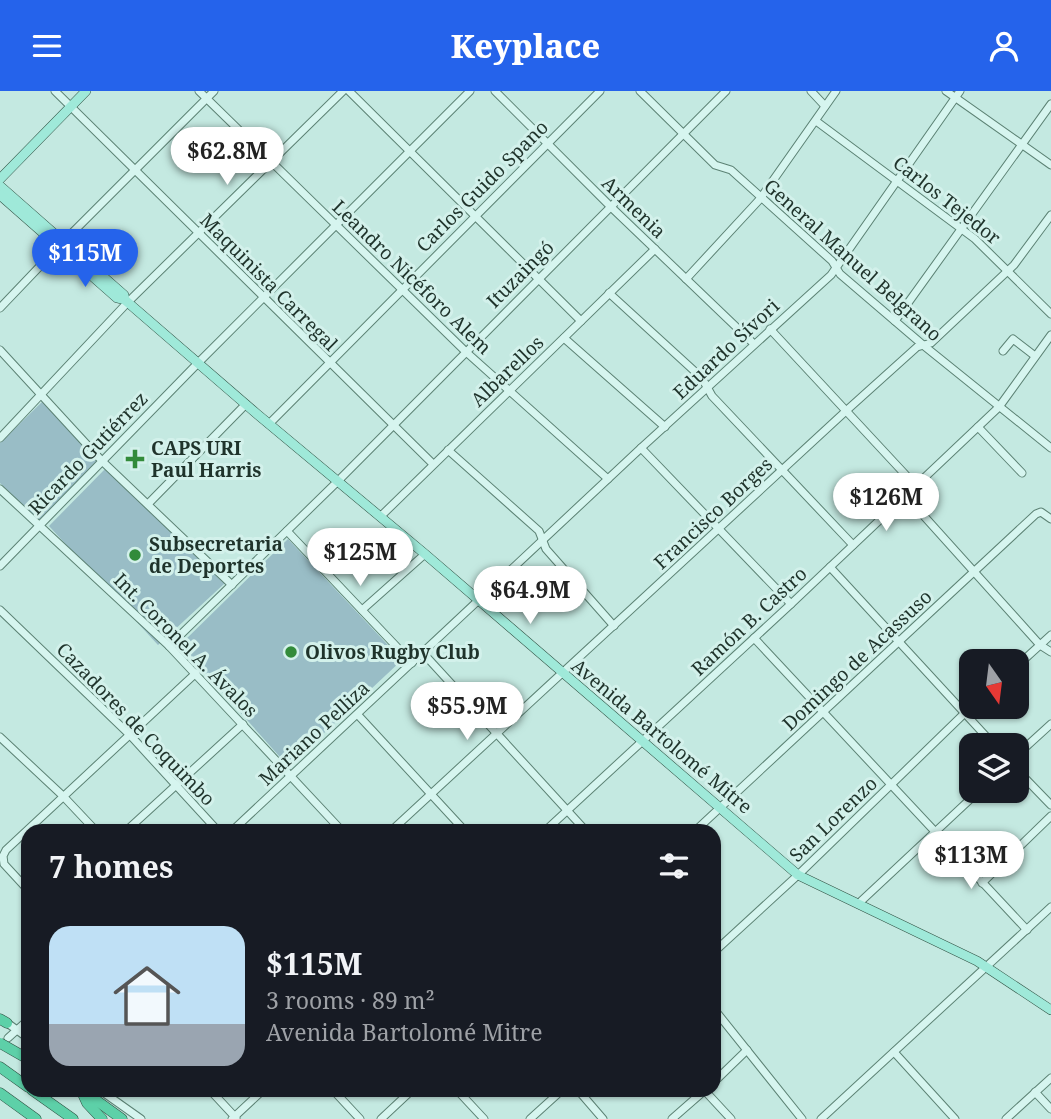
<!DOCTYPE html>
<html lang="en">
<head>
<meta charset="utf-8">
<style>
  :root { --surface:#171b24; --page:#242831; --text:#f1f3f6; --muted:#9ea1a6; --accent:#2563eb }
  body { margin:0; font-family:"Noto Serif",serif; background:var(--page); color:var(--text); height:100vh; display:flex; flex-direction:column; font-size:26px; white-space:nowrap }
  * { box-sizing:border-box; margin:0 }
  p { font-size:23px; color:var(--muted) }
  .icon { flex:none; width:38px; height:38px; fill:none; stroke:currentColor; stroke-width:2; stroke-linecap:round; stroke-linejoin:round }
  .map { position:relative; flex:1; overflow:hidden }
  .side { position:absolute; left:21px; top:733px; width:700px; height:273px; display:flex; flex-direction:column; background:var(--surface); border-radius:21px; box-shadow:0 2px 5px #0004 }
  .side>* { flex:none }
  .needle { width:46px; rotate:166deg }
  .buttons { position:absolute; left:959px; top:558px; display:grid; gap:14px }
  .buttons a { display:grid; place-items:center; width:70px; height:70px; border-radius:14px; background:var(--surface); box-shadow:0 2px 5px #0004; font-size:35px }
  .price { position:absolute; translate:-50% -60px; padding:0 16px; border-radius:24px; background:#fff; color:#222; font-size:23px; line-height:46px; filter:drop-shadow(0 2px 4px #0008) }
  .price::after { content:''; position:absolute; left:50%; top:42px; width:21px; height:16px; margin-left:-10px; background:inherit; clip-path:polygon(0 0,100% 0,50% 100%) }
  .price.selected { background:var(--accent); color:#fff }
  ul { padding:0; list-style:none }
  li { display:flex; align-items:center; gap:21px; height:175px; padding:0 28px }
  li span { display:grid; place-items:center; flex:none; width:196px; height:140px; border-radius:21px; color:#555 }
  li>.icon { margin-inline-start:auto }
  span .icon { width:84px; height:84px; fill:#fffc; stroke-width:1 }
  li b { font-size:30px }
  h2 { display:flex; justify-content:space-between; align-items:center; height:84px; padding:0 28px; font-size:30px }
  header { display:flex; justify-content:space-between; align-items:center; height:91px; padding:0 28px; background:var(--accent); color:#fff; font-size:32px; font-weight:800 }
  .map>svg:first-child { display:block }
  .green { fill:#99bdc6 }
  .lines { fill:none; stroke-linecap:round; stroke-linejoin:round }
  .minor-casing { stroke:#5c8274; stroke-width:9 }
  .major-casing { stroke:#305042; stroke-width:10 }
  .highway-casing { stroke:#305042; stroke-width:11 }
  .minor { stroke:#d6f5ef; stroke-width:7 }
  .major { stroke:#9fe9d9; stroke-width:9 }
  .highway { stroke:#5dd0a8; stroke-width:10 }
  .highway-bridge-casing { stroke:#305042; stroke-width:11; stroke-linecap:butt }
  .highway-bridge { stroke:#5dd0a8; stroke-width:10 }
  .poi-dot { fill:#328b3a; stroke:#d3f1eb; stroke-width:2.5 }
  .labels { text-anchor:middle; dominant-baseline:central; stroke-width:6; stroke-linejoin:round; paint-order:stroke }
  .street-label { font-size:19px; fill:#1f332b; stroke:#d3f1eb }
  .poi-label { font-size:19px; font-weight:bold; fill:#1f332b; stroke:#d3f1eb; text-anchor:start }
</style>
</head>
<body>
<header><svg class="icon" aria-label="menu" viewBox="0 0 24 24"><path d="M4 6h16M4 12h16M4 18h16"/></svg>Keyplace<svg class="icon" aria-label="person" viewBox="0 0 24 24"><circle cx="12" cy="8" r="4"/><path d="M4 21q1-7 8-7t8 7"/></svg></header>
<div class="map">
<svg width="1051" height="1028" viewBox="0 0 1051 1028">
  <rect width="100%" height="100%" fill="#c4e9e1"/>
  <!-- green -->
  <g class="green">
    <polygon points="43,310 101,369 39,431 0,392 0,352"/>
    <polygon points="107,376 225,492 158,554 49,435"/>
    <polygon points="288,448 402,569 291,673 282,664 280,666 180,554"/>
  </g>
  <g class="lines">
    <defs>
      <g id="minor">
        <polyline points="55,0 433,373"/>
        <polyline points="199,0 465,260 608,388"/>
        <polyline points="349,0 581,230"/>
        <polyline points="495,0 611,116 754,253"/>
        <polyline points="640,0 715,74 731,79 832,170 840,183 923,254 1051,357"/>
        <polyline points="811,0 825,15"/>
        <polyline points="946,0 1051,74"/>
        <polyline points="816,30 975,148 1051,223"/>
        <polyline points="686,188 760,108 836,0"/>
        <polyline points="609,202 702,287 712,305 853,454"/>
        <polyline points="0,217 64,150 214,0"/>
        <polyline points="895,230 1051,13"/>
        <polyline points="770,238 915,394"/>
        <polyline points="564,247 665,336"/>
        <polyline points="0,259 102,370 232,494"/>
        <polyline points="1003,260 1013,248 1035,265"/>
        <polyline points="269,333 600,0"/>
        <polyline points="978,336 1022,382"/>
        <polyline points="0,347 128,211 343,0"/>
        <polyline points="641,357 791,513"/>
        <polyline points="448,359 539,440 546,458 614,535"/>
        <polyline points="0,398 169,555 342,740"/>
        <polyline points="905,404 1040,554 1051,561"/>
        <polyline points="148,413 246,313"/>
        <polyline points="381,425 655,158"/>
        <polyline points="287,440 412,572"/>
        <polyline points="0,475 198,272 470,0"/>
        <polyline points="830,476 994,654"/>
        <polyline points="0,519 130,644 218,740"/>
        <polyline points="362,519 425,463"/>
        <polyline points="754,547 1027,839"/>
        <polyline points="169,555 338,390 726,0"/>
        <polyline points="423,562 586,740"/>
        <polyline points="1017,575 1051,544"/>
        <polyline points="358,624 465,740"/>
        <polyline points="0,646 63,705 96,740"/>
        <polyline points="1017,664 1051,633"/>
        <polyline points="1017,679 1051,714"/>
        <polyline points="126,740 243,633"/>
        <polyline points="232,740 641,357 831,184 960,0"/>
        <polyline points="391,740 847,319 917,256 931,252 1014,174 1051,124"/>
        <polyline points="545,740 791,513 999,316 1051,244"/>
        <polyline points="695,740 1036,423 1041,421 1051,428"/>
        <polyline points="982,792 1051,725"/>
        <polyline points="28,799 4,773 3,765 6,759 196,582"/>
        <polyline points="858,813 979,700"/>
        <polyline points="714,861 798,784 971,616"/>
        <polyline points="714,918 802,1028"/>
        <polyline points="3,929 28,947"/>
        <polyline points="8,947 28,929"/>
        <polyline points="894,961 955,1028"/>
        <polyline points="714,991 747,959"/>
        <polyline points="100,999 141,1028"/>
        <polyline points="210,999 236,1027"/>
        <polyline points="333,999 360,1028"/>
        <polyline points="457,999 484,1028"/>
        <polyline points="578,999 603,1028"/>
        <polyline points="705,1000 731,1028"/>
        <polyline points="1035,1001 1051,1018"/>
        <polyline points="232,1028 263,999"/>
        <polyline points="381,1028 412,999"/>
        <polyline points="530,1028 562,999"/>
        <polyline points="672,1028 705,999"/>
        <polyline points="821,1028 1051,816"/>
        <polyline points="1006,1028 1051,987"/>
      </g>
      <g id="major">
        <polyline points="0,88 86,0"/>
        <polyline points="0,95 124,204 125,209 257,323 425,463 798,784 977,870 1051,919"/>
        <polyline points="0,104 117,207 125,209"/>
      </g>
      <g id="highway">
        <polyline points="0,928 7,932"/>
        <polyline points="0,976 28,996"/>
        <polyline points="32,999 73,1028"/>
        <polyline points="82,999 122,1028"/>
        <polyline points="82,1001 87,1012 102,1028"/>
        <polyline points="0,1002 36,1028"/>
      </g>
    </defs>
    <!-- minor casing -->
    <use href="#minor" class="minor-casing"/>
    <!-- major casing -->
    <use href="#major" class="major-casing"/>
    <!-- highway casing -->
    <use href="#highway" class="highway-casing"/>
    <!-- minor -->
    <use href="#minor" class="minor"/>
    <!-- major -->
    <use href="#major" class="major"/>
    <!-- highway -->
    <use href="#highway" class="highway"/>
    <defs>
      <polyline id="highway-bridge" points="0,952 28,968"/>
    </defs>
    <!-- highway-bridge casing -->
    <use href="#highway-bridge" class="highway-bridge-casing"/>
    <!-- highway-bridge -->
    <use href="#highway-bridge" class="highway-bridge"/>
  </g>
  <!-- markers -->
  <g class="poi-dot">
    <path d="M131.5 357.5h7v7h7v7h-7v7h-7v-7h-7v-7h7z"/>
    <circle cx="135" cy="464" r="7"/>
    <circle cx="291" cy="561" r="7"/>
  </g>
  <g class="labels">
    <!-- street labels -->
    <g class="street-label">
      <text transform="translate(482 95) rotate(-45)">Carlos Guido Spano</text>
      <text transform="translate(947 109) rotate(38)">Carlos Tejedor</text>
      <text transform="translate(634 116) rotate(44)">Armenia</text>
      <text transform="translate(853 169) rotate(42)">General Manuel Belgrano</text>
      <text transform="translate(520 183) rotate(-45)">Ituzaingó</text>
      <text transform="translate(412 186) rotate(44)">Leandro Nicéforo Alem</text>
      <text transform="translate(269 191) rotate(45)">Maquinista Carregal</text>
      <text transform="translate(726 258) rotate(-43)">Eduardo Sívori</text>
      <text transform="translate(507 280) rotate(-44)">Albarellos</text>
      <text transform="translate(88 362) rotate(-46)">Ricardo Gutiérrez</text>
      <text transform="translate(713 422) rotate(-43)">Francisco Borges</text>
      <text transform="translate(749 530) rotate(-43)">Ramón B. Castro</text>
      <text transform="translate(186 554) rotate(45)">Int. Coronel A. Ávalos</text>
      <text transform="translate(857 569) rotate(-43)">Domingo de Acassuso</text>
      <text transform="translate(136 633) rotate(46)">Cazadores de Coquimbo</text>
      <text transform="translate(314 642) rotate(-43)">Mariano Pelliza</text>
      <text transform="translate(662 645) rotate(40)">Avenida Bartolomé Mitre</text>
      <text transform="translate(833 728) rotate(-44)">San Lorenzo</text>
    </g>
    <!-- poi labels -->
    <g class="poi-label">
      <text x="151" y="357">CAPS URI<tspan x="151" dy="22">Paul Harris</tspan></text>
      <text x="149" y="453">Subsecretaria<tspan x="149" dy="22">de Deportes</tspan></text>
      <text x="305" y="561">Olivos Rugby Club</text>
    </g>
  </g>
</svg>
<div class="buttons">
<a><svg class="needle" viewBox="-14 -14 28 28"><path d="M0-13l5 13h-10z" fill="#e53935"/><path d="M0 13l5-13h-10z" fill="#9ea1a6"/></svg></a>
<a><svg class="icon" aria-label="layers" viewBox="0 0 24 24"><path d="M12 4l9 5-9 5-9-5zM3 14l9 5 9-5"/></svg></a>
</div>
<b class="price" style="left:227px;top:96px">$62.8M</b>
<b class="price selected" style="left:85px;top:198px">$115M</b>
<b class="price" style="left:886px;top:442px">$126M</b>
<b class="price" style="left:360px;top:497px">$125M</b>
<b class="price" style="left:530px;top:535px">$64.9M</b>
<b class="price" style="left:467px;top:651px">$55.9M</b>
<b class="price" style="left:971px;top:800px">$113M</b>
<section class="side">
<h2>7 homes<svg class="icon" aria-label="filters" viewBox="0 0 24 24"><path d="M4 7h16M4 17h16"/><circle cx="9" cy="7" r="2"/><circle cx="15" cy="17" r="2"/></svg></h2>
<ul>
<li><span style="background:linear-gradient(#bfe0f5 70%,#9aa5b1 0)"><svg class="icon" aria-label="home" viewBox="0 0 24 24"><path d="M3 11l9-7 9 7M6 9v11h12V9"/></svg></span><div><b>$115M</b><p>3 rooms · 89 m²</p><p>Avenida Bartolomé Mitre</p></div></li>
</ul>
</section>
</div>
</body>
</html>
